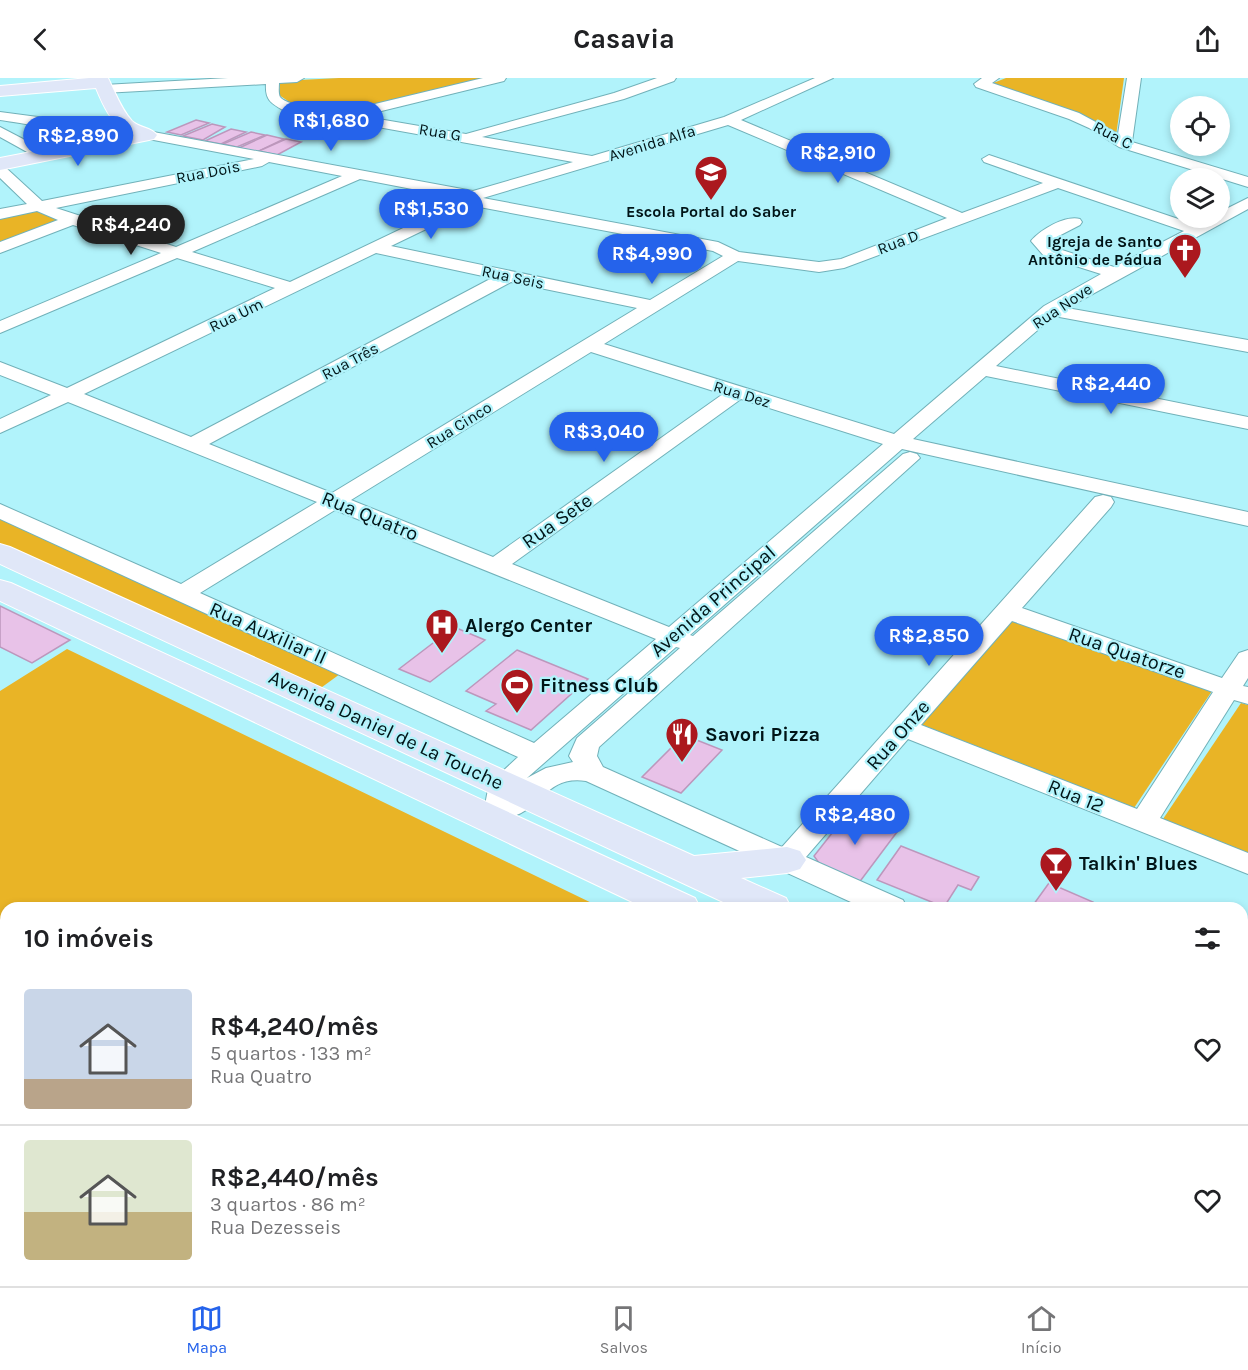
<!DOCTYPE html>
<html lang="pt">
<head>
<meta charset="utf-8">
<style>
  :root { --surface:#fff; --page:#f2f2f2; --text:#202124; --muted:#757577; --line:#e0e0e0; --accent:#2563eb }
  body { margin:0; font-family:Karla,sans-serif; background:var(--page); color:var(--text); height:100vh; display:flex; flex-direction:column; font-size:22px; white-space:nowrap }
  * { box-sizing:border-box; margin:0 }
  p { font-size:20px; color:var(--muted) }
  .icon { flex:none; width:33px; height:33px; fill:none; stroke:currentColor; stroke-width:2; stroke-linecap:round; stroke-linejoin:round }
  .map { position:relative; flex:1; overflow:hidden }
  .sheet { position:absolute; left:0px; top:824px; width:1248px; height:386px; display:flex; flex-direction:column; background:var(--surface); border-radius:18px 18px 0 0; box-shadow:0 3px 9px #0003 }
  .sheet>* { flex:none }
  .fabs { position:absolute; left:1170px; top:18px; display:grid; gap:12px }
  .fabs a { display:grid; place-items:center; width:60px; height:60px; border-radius:50%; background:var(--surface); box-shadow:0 3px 9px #0003; font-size:30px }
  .price { position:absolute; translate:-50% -51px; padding:0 14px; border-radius:21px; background:var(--accent); color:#fff; font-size:20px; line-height:39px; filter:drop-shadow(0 2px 3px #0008) }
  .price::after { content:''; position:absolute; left:50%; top:36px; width:18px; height:14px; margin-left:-9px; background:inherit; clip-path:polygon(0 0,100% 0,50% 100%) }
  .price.on { background:#222; color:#fff }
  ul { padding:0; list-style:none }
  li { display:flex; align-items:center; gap:18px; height:150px; padding:0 24px }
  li+li { border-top:2px solid var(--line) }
  li span { display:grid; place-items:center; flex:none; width:168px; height:120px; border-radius:6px; color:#555 }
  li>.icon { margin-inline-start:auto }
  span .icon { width:72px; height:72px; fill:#fffc; stroke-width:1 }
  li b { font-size:26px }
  h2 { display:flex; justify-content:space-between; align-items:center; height:72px; padding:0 24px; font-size:26px }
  header { display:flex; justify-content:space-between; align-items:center; height:78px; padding:0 24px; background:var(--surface); font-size:27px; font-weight:700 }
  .menu { display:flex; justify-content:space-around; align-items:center; height:84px; border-top:2px solid var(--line); background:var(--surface); font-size:16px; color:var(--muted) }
  .menu a { display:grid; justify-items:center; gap:3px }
  .menu .on { color:var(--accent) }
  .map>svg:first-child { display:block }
  .green { fill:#e9b426 }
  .building { fill:#e8c2e8; stroke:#bc97bc; stroke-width:1.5 }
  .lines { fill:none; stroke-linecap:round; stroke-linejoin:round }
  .minor-casing { stroke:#71b1b9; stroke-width:2 }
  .major-casing { stroke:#fff; stroke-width:2 }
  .minor { fill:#fff; fill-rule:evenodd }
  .major { fill:#e0e7f8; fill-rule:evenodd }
  .labels { text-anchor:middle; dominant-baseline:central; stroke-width:4.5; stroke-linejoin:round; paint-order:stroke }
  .far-street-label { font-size:16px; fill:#001417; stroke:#b1f3fb }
  .far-poi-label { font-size:16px; font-weight:bold; fill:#001417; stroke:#b1f3fb }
  .street-label { font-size:20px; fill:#001417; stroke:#b1f3fb }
  .poi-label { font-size:20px; font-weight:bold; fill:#001417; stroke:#b1f3fb; text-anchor:start }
</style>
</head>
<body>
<header><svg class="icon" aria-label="back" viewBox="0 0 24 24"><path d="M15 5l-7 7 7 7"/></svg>Casavia<svg class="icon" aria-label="share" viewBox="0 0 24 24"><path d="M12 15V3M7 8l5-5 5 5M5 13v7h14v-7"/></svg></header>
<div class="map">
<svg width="1248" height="1208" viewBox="0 0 1248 1208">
  <rect width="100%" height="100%" fill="#b1f3fb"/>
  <!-- green -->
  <g class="green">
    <polygon points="339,0 486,0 342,35 294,27 279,17 280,3"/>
    <polygon points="1006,0 1124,0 1116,58 988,7"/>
    <polygon points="33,132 62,142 0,165 0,138"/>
    <polygon points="0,441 340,596 318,612 0,466"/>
    <polygon points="1011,542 1212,613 1134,730 920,646"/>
    <polygon points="67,571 600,829 6,830 6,1203 523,1203 519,1208 0,1208 0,613"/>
    <polygon points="1241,625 1248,627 1248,776 1163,741"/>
  </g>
  <!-- building -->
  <g class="building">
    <polygon points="196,42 209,45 181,57 167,54"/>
    <polygon points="212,46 225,49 203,62 183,58"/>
    <polygon points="231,51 246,54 221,66 205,63"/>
    <polygon points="251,54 265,57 237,69 223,66"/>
    <polygon points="267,57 284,61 257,74 239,70"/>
    <polygon points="286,61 301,64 277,77 259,73"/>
    <polygon points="0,528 70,562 32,585 0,569"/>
    <polygon points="454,549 485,562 430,604 399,591"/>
    <polygon points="517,572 588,601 531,652 486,633 496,626 466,613"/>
    <polygon points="684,657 722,672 681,715 642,699"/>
    <polygon points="851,731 900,750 858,806 824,792 814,778"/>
    <polygon points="901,768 979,799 971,812 958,807 944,829 877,802"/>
    <polygon points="1049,805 1093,824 1089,830 1031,830"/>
    <polygon points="639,1203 968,1203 977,1208 636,1208"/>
  </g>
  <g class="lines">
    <defs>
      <g id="minor">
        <path d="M228,0H304L297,4L279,5C279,9 278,15 280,19C287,29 335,33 348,35L350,32L483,0H506L504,3L361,38L466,56L614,15L657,0H676L674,3L624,21L482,59L592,78L724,39L815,0H833L741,42L962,135L1043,105L984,84L982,81L989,77L1196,147L1210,140H1220V134L1248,120V131L1067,230L1248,262V274L1054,238L996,288L1248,339V351L986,298L913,361L1248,434V448L902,371L690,557L693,558L903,376L910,374L917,376L920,380L599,669L597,678L603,689L782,769L1095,419L1103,417L1111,419L1114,424L1111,429L1022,530L1222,600L1239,575L1248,572V600L1243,608L1248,609V626L1234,622L1160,740L1248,775V796L908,661L806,779L903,822L907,830H864L586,703C546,697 542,731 511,739L506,750L496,752L486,750L482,743L489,706L518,679L0,441V426L181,506L317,424L68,324L0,355V341L51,317L0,297V284L67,310L275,210L177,180L0,255V243L161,175L73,147L0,175V164L58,142L37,133L0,141V131L27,126L0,100V88L5,89L42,123L254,81L143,60L141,57L143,54L148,53L473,113L573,84L283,32C270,25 265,21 266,6L104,15L97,11L104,7ZM728,47L947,140L841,181L819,184L739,174L718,164L483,120ZM269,84L342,98L176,169L56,130L262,88ZM360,101L464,121L290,204L192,174ZM1058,110L1184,153L1114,189L1056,170L1049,163L1080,147L1082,144L1080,141C1065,137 1040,152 1031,163L1044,178L1101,196L1044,228L894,356L604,266L738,183L819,194L844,190ZM474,128L713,173L723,178L650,222L391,168ZM376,175L492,200L191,359L84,316ZM511,204L637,230L332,415L209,366ZM591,274L723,316L493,479L351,422ZM741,321L883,366L669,549L512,486ZM335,432L656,561L534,665L200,515ZM1012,543L1213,614L1137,731L921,647ZM676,569L680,570L577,660L569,678L573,684L546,690L527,700Z"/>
        <polygon points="982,0 999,0 992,5 1079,35 1118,56 1127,0 1141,0 1132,64 1248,99 1248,109 1119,69 1089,50 1069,41 976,9 974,6"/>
        <path d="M0,34L106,48L131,47L138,51C126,64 22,45 0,42Z"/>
        <polygon points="0,49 48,74 50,77 43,81 38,80 0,59"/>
        <polygon points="1242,974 1248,976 1248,1002 1242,1000"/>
        <polygon points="561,1203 601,1203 599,1208 559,1208"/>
        <polygon points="1086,1203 1125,1203 1123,1208 1084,1208"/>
      </g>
      <g id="major">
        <path d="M89,0H108C115,14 121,31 132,43C139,50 151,49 157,57L154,61L0,92V80L129,55C112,48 102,25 96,10L0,18V8Z"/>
        <polygon points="0,466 10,469 694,778 787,769 800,773 806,782 800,791 787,795 741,800 786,820 791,830 736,830 0,486"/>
        <polygon points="0,502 11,505 695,820 700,830 645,830 0,523"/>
        <polygon points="1242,1027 1248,1029 1248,1066 1242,1064"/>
        <polygon points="1242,1075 1248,1077 1248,1116 1242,1114"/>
      </g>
    </defs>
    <!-- minor casing -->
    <use href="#minor" class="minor-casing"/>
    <!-- major casing -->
    <use href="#major" class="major-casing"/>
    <!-- minor -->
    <use href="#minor" class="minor"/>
    <!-- major -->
    <use href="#major" class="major"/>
  </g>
  <!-- icons -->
  <defs>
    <symbol id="school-pin" viewBox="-11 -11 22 30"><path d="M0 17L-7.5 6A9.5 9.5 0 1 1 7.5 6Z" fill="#ab181e" stroke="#b1f3fb"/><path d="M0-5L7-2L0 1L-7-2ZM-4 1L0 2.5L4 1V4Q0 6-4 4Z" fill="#fff"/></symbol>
    <symbol id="church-pin" viewBox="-11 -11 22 30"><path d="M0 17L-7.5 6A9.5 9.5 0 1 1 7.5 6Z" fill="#ab181e" stroke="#b1f3fb"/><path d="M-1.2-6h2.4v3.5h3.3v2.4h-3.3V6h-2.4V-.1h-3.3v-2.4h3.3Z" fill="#fff"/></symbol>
    <symbol id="hospital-pin" viewBox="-11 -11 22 30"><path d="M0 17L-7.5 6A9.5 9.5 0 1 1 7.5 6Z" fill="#ab181e" stroke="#b1f3fb"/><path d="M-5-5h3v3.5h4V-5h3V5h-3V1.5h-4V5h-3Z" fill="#fff"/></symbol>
    <symbol id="stadium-pin" viewBox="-11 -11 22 30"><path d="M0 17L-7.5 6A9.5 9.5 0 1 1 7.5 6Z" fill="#ab181e" stroke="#b1f3fb"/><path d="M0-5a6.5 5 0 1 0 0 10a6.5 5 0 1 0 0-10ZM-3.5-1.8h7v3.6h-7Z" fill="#fff"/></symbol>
    <symbol id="restaurant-pin" viewBox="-11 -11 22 30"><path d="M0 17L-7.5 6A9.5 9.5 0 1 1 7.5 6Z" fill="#ab181e" stroke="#b1f3fb"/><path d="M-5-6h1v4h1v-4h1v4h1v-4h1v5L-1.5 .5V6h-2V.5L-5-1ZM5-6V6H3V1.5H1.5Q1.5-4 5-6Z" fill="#fff"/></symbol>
    <symbol id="bar-pin" viewBox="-11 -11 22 30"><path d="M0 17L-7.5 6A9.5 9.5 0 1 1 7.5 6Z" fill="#ab181e" stroke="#b1f3fb"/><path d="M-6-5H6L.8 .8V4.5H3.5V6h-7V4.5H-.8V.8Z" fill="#fff"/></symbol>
  </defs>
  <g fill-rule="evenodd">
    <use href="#school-pin" x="692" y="75" width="38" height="52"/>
    <use href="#church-pin" x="1166" y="153" width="38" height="52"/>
    <use href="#hospital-pin" x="423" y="528" width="38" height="52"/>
    <use href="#stadium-pin" x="498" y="588" width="38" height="52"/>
    <use href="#restaurant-pin" x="663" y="637" width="38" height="52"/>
    <use href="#bar-pin" x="1037" y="766" width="38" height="52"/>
  </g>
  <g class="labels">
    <!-- far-street labels -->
    <g class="far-street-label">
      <text transform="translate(440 54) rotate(9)">Rua G</text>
      <text transform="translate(1113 57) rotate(28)">Rua C</text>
      <text transform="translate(652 65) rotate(-17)">Avenida Alfa</text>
      <text transform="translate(208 94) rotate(-11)">Rua Dois</text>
      <text transform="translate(898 164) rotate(-21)">Rua D</text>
      <text transform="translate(513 199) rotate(12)">Rua Seis</text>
      <text transform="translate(1062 228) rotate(-34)">Rua Nove</text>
      <text transform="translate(236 237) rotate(-26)">Rua Um</text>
      <text transform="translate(350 283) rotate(-28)">Rua Três</text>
      <text transform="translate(742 316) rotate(17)">Rua Dez</text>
      <text transform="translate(459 347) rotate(-32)">Rua Cinco</text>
    </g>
    <!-- far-poi labels -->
    <g class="far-poi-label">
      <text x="711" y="133">Escola Portal do Saber</text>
      <text x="1162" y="163" text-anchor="end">Igreja de Santo<tspan x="1162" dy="18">Antônio de Pádua</tspan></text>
    </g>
    <!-- street labels -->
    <g class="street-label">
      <text transform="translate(370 438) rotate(22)">Rua Quatro</text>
      <text transform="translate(557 443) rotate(-35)">Rua Sete</text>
      <text transform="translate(713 523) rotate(-41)">Avenida Principal</text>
      <text transform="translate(268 555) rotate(24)">Rua Auxiliar II</text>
      <text transform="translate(1127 575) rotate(19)">Rua Quatorze</text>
      <text transform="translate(386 652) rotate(25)">Avenida Daniel de La Touche</text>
      <text transform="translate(898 657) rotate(-49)">Rua Onze</text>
      <text transform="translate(1076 718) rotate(22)">Rua 12</text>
    </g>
    <!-- poi labels -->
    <g class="poi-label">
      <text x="465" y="547">Alergo Center</text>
      <text x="540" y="607">Fitness Club</text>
      <text x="705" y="656">Savori Pizza</text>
      <text x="1079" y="785">Talkin' Blues</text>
    </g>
  </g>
</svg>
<div class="fabs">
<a><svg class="icon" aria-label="locate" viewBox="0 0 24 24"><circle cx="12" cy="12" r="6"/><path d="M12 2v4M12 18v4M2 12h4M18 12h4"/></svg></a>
<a><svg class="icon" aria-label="layers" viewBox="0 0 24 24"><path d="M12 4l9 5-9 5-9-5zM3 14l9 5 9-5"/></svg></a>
</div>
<b class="price" style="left:331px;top:74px">R$1,680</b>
<b class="price" style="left:78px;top:89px">R$2,890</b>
<b class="price" style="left:838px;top:106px">R$2,910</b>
<b class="price" style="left:431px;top:162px">R$1,530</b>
<b class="price on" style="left:131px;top:178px">R$4,240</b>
<b class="price" style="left:652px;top:207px">R$4,990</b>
<b class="price" style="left:1111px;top:337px">R$2,440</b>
<b class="price" style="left:604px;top:385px">R$3,040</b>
<b class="price" style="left:929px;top:589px">R$2,850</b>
<b class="price" style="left:855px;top:768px">R$2,480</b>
<section class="sheet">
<h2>10 imóveis<svg class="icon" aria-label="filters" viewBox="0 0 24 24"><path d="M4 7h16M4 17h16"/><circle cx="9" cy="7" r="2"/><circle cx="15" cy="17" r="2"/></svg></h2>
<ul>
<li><span style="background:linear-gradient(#c9d6e8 75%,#b9a48a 0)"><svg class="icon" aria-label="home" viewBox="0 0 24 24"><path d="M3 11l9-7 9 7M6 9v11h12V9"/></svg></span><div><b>R$4,240/mês</b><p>5 quartos · 133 m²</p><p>Rua Quatro</p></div><svg class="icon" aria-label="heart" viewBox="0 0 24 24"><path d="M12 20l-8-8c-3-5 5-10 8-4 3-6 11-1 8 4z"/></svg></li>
<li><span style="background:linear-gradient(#dfe7d0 60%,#c2b280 0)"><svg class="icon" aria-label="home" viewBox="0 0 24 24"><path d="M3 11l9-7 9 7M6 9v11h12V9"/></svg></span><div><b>R$2,440/mês</b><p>3 quartos · 86 m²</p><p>Rua Dezesseis</p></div><svg class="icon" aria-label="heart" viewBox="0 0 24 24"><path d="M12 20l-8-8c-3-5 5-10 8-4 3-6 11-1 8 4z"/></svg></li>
</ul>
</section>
</div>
<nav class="menu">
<a class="on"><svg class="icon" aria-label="map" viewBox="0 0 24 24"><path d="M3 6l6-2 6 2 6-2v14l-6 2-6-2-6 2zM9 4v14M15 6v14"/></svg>Mapa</a>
<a><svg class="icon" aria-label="saved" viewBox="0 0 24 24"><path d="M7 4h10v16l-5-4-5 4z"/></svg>Salvos</a>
<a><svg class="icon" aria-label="home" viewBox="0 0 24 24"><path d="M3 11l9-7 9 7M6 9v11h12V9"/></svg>Início</a>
</nav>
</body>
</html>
